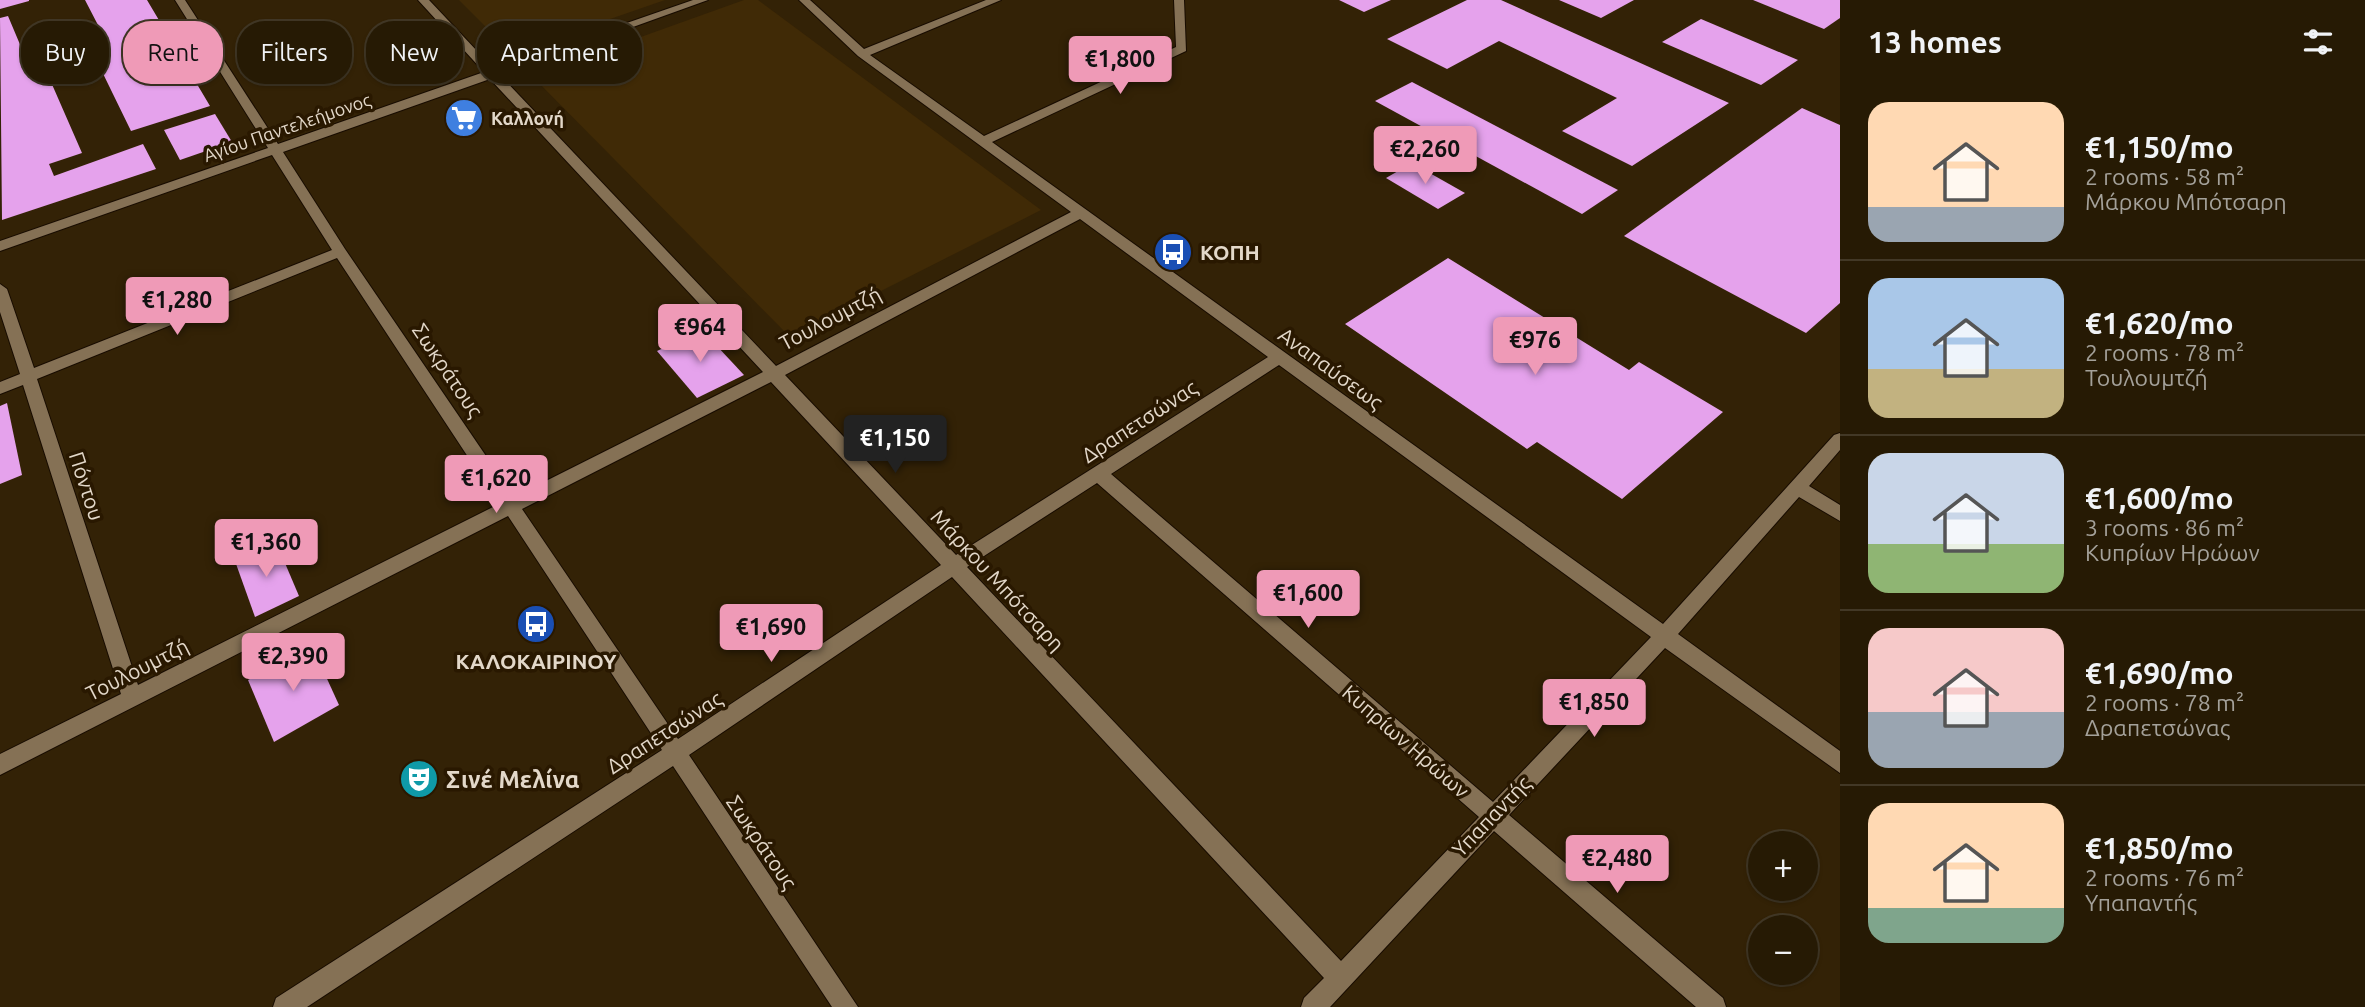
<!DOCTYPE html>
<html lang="en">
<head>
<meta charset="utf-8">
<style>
  :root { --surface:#261a04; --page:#322713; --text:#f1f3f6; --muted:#a4a19a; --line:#423826; --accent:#ef9ab7 }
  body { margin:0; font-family:Ubuntu,sans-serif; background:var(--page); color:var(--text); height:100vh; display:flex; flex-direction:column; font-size:26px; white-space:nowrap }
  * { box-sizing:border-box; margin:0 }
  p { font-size:23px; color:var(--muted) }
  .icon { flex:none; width:38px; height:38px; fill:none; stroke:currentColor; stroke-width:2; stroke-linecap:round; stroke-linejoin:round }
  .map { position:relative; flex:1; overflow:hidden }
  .details { display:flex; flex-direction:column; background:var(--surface); width:525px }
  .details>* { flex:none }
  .hud { position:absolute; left:21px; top:21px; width:665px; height:63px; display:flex; gap:14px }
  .buttons { position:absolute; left:1748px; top:831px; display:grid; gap:14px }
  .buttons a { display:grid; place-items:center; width:70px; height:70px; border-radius:50%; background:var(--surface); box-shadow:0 2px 5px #0004,0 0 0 2px var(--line); font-size:35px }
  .price { position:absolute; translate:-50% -60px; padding:0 16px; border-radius:7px; background:var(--accent); color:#111; font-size:23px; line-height:46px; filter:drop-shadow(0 2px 4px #0008) }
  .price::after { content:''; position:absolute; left:50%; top:42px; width:21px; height:16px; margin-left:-10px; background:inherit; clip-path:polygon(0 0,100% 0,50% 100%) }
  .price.active { background:#222; color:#fff }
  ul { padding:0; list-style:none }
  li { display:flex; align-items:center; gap:21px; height:175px; padding:0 28px }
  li+li { border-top:2px solid var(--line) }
  li span { display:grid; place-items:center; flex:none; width:196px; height:140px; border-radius:21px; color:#555 }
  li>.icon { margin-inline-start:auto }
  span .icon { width:84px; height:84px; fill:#fffc; stroke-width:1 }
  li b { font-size:30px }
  h2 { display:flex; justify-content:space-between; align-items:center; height:84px; padding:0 28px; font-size:30px }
  .pill { padding:0 24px; border-radius:28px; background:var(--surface); box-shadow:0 2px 5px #0004,0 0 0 2px var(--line); font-size:24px; line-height:63px }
  .pill.active { background:var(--accent); color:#111 }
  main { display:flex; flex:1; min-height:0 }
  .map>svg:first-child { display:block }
  .built { fill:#402a06 }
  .building { fill:#e5a2ec }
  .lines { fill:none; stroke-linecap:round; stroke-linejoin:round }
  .street-casing { stroke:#180c00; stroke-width:2 }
  .street { fill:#857155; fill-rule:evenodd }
  .labels { text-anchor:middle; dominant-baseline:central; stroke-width:7; stroke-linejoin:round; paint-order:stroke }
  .far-poi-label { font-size:18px; font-weight:bold; fill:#e3d8c9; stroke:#291800; text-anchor:start }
  .far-street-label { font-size:18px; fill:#e3d8c9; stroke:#291800 }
  .poi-label { font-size:21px; font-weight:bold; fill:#e3d8c9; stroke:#291800; text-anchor:start }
  .street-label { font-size:21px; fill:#e3d8c9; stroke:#291800 }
  .near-poi-label { font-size:24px; font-weight:bold; fill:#e3d8c9; stroke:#291800; text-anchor:start }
</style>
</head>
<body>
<main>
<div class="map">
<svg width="1840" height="1007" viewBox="0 0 1840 1007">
  <rect width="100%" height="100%" fill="#332206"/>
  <!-- built -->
  <g class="built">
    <polygon points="459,0 665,0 512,53"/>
    <polygon points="744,0 758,0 1041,210 790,337 532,76"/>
  </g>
  <!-- building -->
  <g class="building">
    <polygon points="0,0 29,0 29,1 0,9"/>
    <polygon points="85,0 147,0 210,106 131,131 91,49 76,54 67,36 99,27"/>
    <polygon points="1339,0 1391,0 1364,12"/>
    <polygon points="1467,0 1501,0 1729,103 1632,166 1562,131 1617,98 1499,41 1447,69 1387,39"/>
    <polygon points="1559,0 1634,0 1601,18"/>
    <polygon points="1753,0 1840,0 1840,18 1824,29"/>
    <polygon points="8,16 24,54 37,50 82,153 49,164 54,176 143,144 156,169 2,220 0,18"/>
    <polygon points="1701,19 1798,60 1761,85 1662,42"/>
    <polygon points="1412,82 1618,190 1582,214 1375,101"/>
    <polygon points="1802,108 1840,125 1840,303 1806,333 1624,236"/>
    <polygon points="215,114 232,142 180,160 164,130"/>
    <polygon points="1412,163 1465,193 1438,209 1386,178"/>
    <polygon points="1448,258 1629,370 1639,362 1723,412 1622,499 1537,442 1527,449 1345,324"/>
    <polygon points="702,330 744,375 697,398 657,351"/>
    <polygon points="7,403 22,475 0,484 0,406"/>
    <polygon points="276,542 299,596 255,617 235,561"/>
    <polygon points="312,646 339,705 274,742 248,680"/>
  </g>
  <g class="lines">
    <defs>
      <path id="street" d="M175,0H185L278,144L484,72L418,0H429L494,69L693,0H708L500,75L776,366L1071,212L858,56L799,0H810L864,49L986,0H1001L870,55L984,136L1176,47L1174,0H1184L1186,51L992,142L1663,624L1834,435L1840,433V450L1809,486L1840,505V521L1799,497L1678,634L1840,751V773L1665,648L1509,815L1723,998L1726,1007H1696L1494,831L1330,1007H1301L1304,998L1324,978L952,577L689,755L858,1007H832L673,766L307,1007H273L276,998L662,750L508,516L0,775V754L121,694L23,385L0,394V382L20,374L0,312V284L7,289L34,368L332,250L272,155L0,251V241L268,148ZM490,79L763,372L514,497L345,249L283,152ZM1080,219L1268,357L956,555L785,375ZM337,258L499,504L138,685L37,379ZM1279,365L1651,637L1493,802L1111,474ZM771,382L941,565L678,739L522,509ZM1097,483L1479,817L1341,961L967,567Z"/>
    </defs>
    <!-- street casing -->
    <use href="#street" class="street-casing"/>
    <!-- street -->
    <use href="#street" class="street"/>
  </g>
  <!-- icons -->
  <defs>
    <symbol id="supermarket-disc" viewBox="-11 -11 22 22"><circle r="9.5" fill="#3f7fe0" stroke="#291800"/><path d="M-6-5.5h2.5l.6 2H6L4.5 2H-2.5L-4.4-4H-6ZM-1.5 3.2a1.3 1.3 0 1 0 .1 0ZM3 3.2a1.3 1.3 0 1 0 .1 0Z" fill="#fff"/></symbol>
    <symbol id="bus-disc" viewBox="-11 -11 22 22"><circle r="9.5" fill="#1a4fb4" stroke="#291800"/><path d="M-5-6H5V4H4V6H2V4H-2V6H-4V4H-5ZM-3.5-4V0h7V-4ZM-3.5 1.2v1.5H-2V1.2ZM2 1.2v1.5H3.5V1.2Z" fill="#fff"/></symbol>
    <symbol id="theatre-disc" viewBox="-11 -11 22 22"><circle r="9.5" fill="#0f9aa8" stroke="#291800"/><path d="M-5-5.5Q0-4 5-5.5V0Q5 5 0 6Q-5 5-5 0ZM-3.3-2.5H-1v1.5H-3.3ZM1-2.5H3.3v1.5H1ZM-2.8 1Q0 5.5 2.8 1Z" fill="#fff"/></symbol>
  </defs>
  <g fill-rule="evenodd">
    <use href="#supermarket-disc" x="442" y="96" width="44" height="44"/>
    <use href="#bus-disc" x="1151" y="230" width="44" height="44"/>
    <use href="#bus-disc" x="514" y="602" width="44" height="44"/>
    <use href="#theatre-disc" x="397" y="757" width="44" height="44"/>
  </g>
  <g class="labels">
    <!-- far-poi labels -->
    <g class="far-poi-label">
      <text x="491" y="118">Καλλονή</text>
    </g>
    <!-- far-street labels -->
    <g class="far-street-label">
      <text transform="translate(287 127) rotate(-19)">Αγίου Παντελεήμονος</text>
    </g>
    <!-- poi labels -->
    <g class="poi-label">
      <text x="1200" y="252">ΚΟΠΗ</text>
      <text x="536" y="661" text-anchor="middle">ΚΑΛΟΚΑΙΡΙΝΟΥ</text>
    </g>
    <!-- street labels -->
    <g class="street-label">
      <text transform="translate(830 318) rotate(-28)">Τουλουμτζή</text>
      <text transform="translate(1331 368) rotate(36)">Αναπαύσεως</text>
      <text transform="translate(448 370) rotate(56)">Σωκράτους</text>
      <text transform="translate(1139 421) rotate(-33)">Δραπετσώνας</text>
      <text transform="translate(87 486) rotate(72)">Πόντου</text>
      <text transform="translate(998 580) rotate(47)">Μάρκου Μπότσαρη</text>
      <text transform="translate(137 669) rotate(-27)">Τουλουμτζή</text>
      <text transform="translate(664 732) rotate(-33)">Δραπετσώνας</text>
      <text transform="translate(1406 741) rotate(41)">Κυπρίων Ηρώων</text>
      <text transform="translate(1491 816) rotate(-46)">Υπαπαντής</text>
      <text transform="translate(762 842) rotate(56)">Σωκράτους</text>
    </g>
    <!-- near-poi labels -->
    <g class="near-poi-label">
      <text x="446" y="779">Σινέ Μελίνα</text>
    </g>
  </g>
</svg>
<div class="buttons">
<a>+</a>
<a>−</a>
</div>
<b class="price" style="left:1120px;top:96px">€1,800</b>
<b class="price" style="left:1425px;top:186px">€2,260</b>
<b class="price" style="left:177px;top:337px">€1,280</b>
<b class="price" style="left:700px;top:364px">€964</b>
<b class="price" style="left:1535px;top:377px">€976</b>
<b class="price active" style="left:895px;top:475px">€1,150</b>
<b class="price" style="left:496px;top:515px">€1,620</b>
<b class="price" style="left:266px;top:579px">€1,360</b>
<b class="price" style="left:1308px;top:630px">€1,600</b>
<b class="price" style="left:771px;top:664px">€1,690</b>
<b class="price" style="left:293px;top:693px">€2,390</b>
<b class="price" style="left:1594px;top:739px">€1,850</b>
<b class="price" style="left:1617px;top:895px">€2,480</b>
<div class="hud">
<a class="pill">Buy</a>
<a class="pill active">Rent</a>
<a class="pill">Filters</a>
<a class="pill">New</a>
<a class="pill">Apartment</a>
</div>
</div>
<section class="details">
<h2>13 homes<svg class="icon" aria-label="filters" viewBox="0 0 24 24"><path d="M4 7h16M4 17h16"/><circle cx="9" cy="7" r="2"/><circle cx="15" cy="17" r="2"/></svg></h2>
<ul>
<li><span style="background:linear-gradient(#ffd9b3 75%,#9aa5b1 0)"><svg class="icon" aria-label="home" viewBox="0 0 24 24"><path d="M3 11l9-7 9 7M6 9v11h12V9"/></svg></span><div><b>€1,150/mo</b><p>2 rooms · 58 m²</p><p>Μάρκου Μπότσαρη</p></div></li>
<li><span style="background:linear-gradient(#a9c7e8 65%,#c2b280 0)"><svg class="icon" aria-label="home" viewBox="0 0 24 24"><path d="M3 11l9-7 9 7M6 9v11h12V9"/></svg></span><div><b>€1,620/mo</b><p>2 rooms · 78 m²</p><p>Τουλουμτζή</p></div></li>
<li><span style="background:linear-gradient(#c9d6e8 65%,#8fb573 0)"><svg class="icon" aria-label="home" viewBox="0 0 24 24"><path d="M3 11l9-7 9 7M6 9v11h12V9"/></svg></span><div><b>€1,600/mo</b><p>3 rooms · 86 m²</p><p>Κυπρίων Ηρώων</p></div></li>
<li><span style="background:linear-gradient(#f6c9c9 60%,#9aa5b1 0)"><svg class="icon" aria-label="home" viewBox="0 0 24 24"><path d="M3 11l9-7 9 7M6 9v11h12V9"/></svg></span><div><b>€1,690/mo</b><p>2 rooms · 78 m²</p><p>Δραπετσώνας</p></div></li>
<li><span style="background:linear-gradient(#ffd9b3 75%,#7fa58c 0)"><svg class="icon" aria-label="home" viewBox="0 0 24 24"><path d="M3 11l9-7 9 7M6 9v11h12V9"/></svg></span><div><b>€1,850/mo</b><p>2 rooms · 76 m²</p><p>Υπαπαντής</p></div></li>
</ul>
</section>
</main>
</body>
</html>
